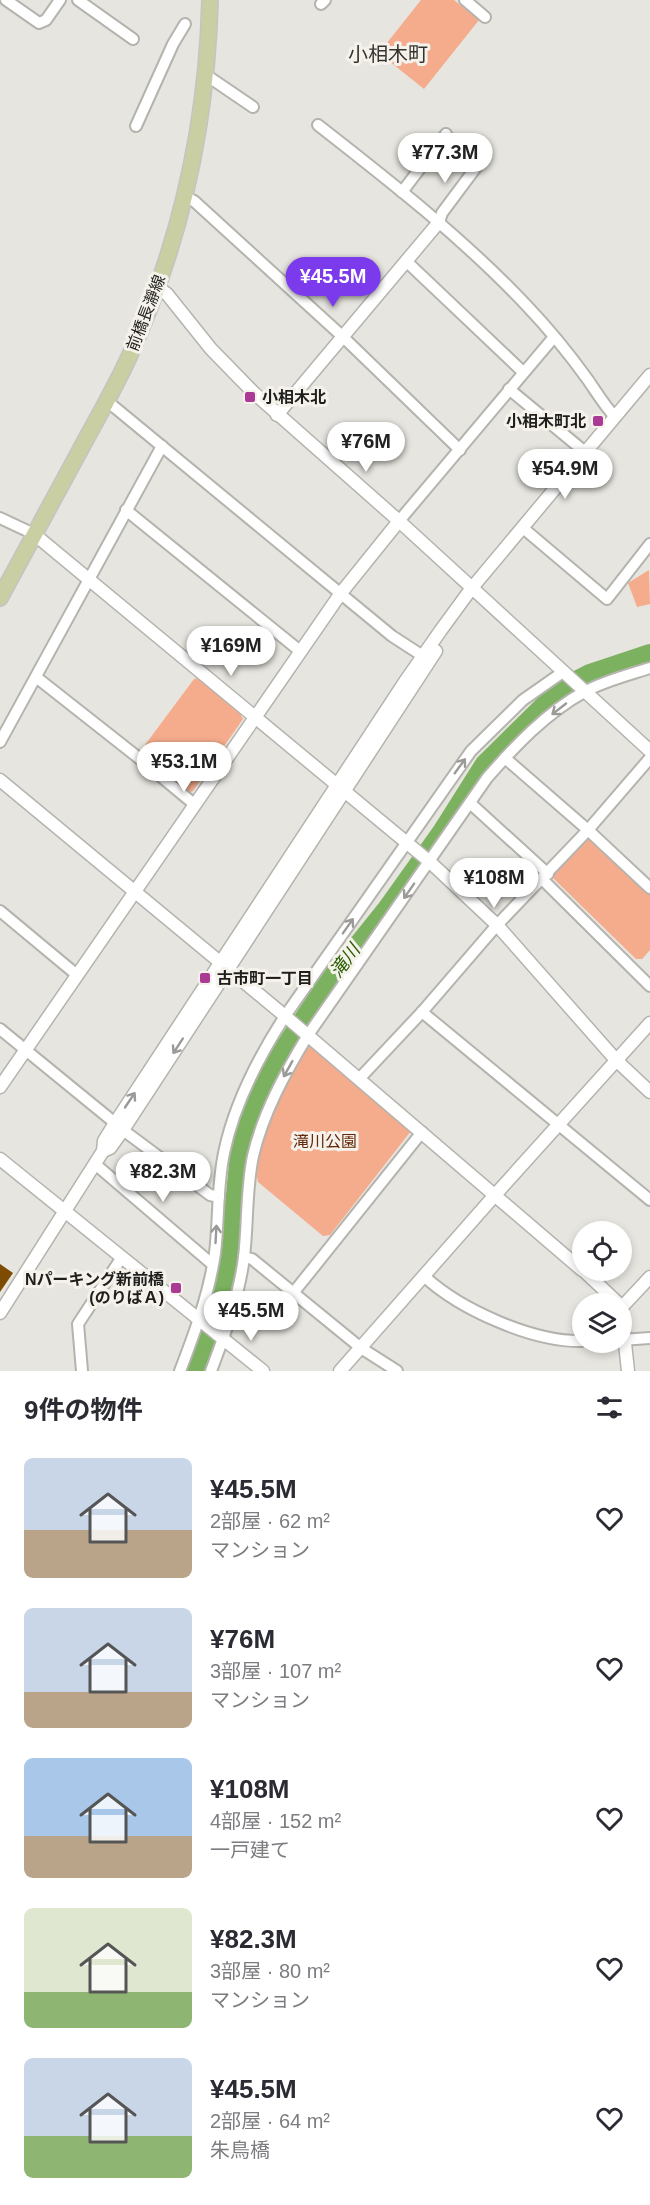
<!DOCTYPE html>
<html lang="ja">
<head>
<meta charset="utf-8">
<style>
  :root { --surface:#fff; --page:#f2f2f3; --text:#2b2b33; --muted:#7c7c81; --accent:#7c3aed }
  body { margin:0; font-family:Helvetica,"Noto Sans JP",sans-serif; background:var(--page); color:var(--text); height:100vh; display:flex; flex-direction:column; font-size:22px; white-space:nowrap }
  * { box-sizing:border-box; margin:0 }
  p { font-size:20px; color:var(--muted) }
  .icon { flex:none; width:33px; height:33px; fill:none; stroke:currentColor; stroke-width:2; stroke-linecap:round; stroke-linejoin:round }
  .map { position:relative; height:1371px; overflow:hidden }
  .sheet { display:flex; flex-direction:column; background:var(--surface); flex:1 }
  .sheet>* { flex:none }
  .buttons { position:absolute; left:572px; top:1221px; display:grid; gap:12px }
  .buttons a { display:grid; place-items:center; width:60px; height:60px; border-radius:50%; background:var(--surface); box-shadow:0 3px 9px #0003; font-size:30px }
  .price { position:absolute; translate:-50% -51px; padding:0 14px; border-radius:21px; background:#fff; color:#222; font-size:20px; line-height:39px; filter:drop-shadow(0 2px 3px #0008) }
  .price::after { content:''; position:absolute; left:50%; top:36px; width:18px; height:14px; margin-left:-9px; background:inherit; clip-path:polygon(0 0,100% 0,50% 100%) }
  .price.current { background:var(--accent); color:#fff }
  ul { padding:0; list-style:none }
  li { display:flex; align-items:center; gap:18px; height:150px; padding:0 24px }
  li span { display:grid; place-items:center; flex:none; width:168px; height:120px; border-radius:9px; color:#555 }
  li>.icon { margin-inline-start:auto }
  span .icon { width:72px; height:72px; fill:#fffc; stroke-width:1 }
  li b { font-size:26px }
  h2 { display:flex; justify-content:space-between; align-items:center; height:72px; padding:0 24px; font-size:26px }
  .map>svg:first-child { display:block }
  .green { fill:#f4ac8d }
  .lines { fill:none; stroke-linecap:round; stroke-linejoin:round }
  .river { stroke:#7bb15f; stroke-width:20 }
  .building { fill:#7d4b01 }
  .minor-casing { stroke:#b5b3ad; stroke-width:14 }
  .tertiary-casing { stroke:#b5b3ad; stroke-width:15 }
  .primary-casing { stroke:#c5c4c4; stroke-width:18 }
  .minor { stroke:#fff; stroke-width:10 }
  .tertiary { stroke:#fff; stroke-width:12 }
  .primary { stroke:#cacea3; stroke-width:15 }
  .oneway { stroke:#9a9a99 }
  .poi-dot { fill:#ab3a95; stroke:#f5f2ec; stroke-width:2 }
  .labels { text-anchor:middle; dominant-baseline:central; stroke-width:6; stroke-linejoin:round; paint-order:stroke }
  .street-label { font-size:16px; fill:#1f1e1c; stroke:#f5f2ec }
  .poi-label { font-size:16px; font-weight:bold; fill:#1f1e1c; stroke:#f5f2ec; text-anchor:start }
  .park-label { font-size:16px; fill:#622808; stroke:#f5f2ec }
  .water-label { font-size:18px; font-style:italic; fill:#2b5d01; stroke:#f5f2ec }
  .quarter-label { font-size:20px; fill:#35332e; stroke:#f5f2ec }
</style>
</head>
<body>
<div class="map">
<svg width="650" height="1371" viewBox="0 0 650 1371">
  <rect width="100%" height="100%" fill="#e7e5df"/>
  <!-- green -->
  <g class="green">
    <polygon points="421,0 454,0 479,20 424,89 379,53"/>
    <polygon points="649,570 650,604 637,607 628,583"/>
    <polygon points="198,678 240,714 243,719 193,791 187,793 143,756 142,749 194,679"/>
    <polygon points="584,838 590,838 650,892 650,950 642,959 636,959 554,879 553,873"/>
    <path d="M308,1045L411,1131L330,1235L323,1236L258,1182C248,1142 286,1081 305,1046Z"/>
  </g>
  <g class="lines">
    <!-- river -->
    <polyline class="river" points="195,1371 223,1288 231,1243 241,1145 248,1116 266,1076 330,980 387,909 442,832 485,764 561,689 590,674 650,654"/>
  </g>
  <!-- building -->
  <polygon class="building" points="0,1264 13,1273 0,1292"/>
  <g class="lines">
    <defs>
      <g id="minor">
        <polyline points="6,0 39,23 46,20 60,0"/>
        <polyline points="78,0 133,39"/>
        <polyline points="465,0 485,17"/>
        <polyline points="321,4 325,0"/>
        <polyline points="206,75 253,107"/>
        <path d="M318,125C391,182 464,239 527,306C549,329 570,355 588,380C597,393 604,405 615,417"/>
        <polyline points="136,126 173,44 185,24"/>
        <polyline points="402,192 446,134"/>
        <polyline points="185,196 194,201 342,336 460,450"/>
        <polyline points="439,222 442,213 480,162"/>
        <polyline points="406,261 523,372"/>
        <polyline points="509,389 585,452"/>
        <polyline points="107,401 392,636 429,660"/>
        <polyline points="126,510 300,651"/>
        <polyline points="0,518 34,534"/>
        <polyline points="399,521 554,337"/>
        <polyline points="523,528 607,599 650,544"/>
        <polyline points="36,677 135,755 194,804"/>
        <polyline points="0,742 162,446"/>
        <polyline points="505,758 588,830 650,888"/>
        <polyline points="470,803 548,874"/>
        <polyline points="543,880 650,986"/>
        <polyline points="0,911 77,975"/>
        <polyline points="422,1012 650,1200"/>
        <polyline points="0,1029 115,1123"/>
        <polyline points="359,1079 422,1012 497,925 588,830 650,758"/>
        <polyline points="123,1130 210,1195 219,1197"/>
        <polyline points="95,1164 212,1264"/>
        <polyline points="244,1257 252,1259 361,1348 397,1371"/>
        <path d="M425,1277C461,1310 533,1342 582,1341"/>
        <polyline points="294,1292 422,1132"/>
        <polyline points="621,1340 650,1338"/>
        <polyline points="82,1371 78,1324 122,1257"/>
        <path d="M180,1371C195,1332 209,1294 215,1253C219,1220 217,1186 224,1153C234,1104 258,1058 285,1016L471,751L523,700L563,672"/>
        <path d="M211,1371C225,1334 239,1297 244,1257C248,1223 246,1189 253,1156C263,1113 285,1073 308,1035L487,778C515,746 546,713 584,692C604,681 628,675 650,668"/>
      </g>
      <g id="tertiary">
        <polyline points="157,287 167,294 211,349 253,392 399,521 650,751"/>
        <polyline points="277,415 439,222"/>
        <polyline points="34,534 430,862 497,925 616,1060 650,1092"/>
        <polyline points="0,780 285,1016 582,1270"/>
        <polyline points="0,1087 341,593 399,521"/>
        <polyline points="103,1151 110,1148 123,1130 436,651"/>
        <polyline points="0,1159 263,1371"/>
        <polyline points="583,1270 619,1304"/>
        <polyline points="621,1306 628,1371"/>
        <polyline points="622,1307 650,1277"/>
        <polyline points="0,1313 103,1151 104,1141 115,1123 404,683 441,630 471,589 650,375"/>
        <polyline points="340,1371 495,1195 650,1023"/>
      </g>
      <path id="primary" d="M0,598C26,550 52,502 78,454C95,422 114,390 129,357C180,245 207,123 210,0"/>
    </defs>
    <!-- minor casing -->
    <use href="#minor" class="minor-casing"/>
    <!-- tertiary casing -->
    <use href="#tertiary" class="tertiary-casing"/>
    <!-- primary casing -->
    <use href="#primary" class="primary-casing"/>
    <!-- minor -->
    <use href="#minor" class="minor"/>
    <!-- tertiary -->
    <use href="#tertiary" class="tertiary"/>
    <!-- primary -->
    <use href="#primary" class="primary"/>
  </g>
  <!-- one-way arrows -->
  <defs><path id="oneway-shaft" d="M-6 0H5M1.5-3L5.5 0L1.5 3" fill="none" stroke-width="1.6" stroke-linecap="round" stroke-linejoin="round" transform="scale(1.5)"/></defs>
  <g class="oneway">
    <use href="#oneway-shaft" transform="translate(559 709) rotate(142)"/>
    <use href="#oneway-shaft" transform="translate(460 766) rotate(-54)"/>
    <use href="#oneway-shaft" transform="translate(409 891) rotate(125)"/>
    <use href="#oneway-shaft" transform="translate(348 926) rotate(-55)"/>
    <use href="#oneway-shaft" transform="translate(178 1046) rotate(123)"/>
    <use href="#oneway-shaft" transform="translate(288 1069) rotate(119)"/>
    <use href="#oneway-shaft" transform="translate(130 1100) rotate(-56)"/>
    <use href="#oneway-shaft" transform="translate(216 1234) rotate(-87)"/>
  </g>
  <!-- markers -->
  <g class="poi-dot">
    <rect x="244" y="391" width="12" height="12" rx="3"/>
    <rect x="592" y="415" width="12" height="12" rx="3"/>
    <rect x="199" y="972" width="12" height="12" rx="3"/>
    <rect x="170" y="1282" width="12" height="12" rx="3"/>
  </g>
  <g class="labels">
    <!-- street labels -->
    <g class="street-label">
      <text transform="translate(146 313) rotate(-69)">前橋長瀞線</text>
    </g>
    <!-- poi labels -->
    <g class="poi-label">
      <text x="262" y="397">小相木北</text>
      <text x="586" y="421" text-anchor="end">小相木町北</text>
      <text x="217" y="978">古市町一丁目</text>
      <text x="164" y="1279" text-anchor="end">Nパーキング新前橋<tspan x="164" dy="18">(のりばＡ)</tspan></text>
    </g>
    <!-- park labels -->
    <g class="park-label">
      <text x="325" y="1141">滝川公園</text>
    </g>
    <!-- water labels -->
    <g class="water-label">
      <text transform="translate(345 961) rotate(-53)">滝川</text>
    </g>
    <!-- quarter labels -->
    <g class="quarter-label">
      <text x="388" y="54">小相木町</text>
    </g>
  </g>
</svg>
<div class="buttons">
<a><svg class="icon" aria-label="locate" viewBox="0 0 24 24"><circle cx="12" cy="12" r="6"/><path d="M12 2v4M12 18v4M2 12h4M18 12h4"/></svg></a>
<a><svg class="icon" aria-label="layers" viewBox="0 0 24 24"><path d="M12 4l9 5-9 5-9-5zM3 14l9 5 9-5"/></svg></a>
</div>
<b class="price" style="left:445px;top:184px">¥77.3M</b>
<b class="price current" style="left:333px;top:308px">¥45.5M</b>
<b class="price" style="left:366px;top:473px">¥76M</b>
<b class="price" style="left:565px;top:500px">¥54.9M</b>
<b class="price" style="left:231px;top:677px">¥169M</b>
<b class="price" style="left:184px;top:793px">¥53.1M</b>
<b class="price" style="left:494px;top:909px">¥108M</b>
<b class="price" style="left:163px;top:1203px">¥82.3M</b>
<b class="price" style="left:251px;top:1342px">¥45.5M</b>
</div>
<section class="sheet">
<h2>9件の物件<svg class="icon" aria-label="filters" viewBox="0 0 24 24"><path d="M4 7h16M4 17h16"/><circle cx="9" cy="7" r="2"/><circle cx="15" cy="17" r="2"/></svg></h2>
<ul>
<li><span style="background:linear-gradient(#c9d6e8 60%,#b9a48a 0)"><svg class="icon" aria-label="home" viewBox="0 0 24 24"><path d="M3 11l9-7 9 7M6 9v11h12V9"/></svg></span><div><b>¥45.5M</b><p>2部屋 · 62 m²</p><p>マンション</p></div><svg class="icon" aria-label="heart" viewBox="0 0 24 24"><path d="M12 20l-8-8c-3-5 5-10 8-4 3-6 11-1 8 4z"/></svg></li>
<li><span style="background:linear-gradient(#c9d6e8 70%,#b9a48a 0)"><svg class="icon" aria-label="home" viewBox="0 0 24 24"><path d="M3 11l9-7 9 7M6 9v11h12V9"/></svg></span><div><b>¥76M</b><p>3部屋 · 107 m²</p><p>マンション</p></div><svg class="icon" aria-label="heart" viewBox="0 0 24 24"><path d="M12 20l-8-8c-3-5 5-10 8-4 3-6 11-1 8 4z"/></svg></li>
<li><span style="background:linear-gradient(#a9c7e8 65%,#b9a48a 0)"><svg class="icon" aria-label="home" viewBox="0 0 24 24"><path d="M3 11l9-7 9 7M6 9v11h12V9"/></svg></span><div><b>¥108M</b><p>4部屋 · 152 m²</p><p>一戸建て</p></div><svg class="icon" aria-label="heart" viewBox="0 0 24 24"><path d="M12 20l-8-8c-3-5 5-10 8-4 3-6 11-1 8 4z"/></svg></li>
<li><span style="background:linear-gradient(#dfe7d0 70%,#8fb573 0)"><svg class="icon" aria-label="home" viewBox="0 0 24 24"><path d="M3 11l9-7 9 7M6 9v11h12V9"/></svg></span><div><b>¥82.3M</b><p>3部屋 · 80 m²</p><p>マンション</p></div><svg class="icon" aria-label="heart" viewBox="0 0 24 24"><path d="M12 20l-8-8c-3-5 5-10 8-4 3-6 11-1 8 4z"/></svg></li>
<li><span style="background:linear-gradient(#c9d6e8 65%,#8fb573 0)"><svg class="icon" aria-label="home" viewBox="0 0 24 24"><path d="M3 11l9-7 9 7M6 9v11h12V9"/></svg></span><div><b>¥45.5M</b><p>2部屋 · 64 m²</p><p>朱鳥橋</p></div><svg class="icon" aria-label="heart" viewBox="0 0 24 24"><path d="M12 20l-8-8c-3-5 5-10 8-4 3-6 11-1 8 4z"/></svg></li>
</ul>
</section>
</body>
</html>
